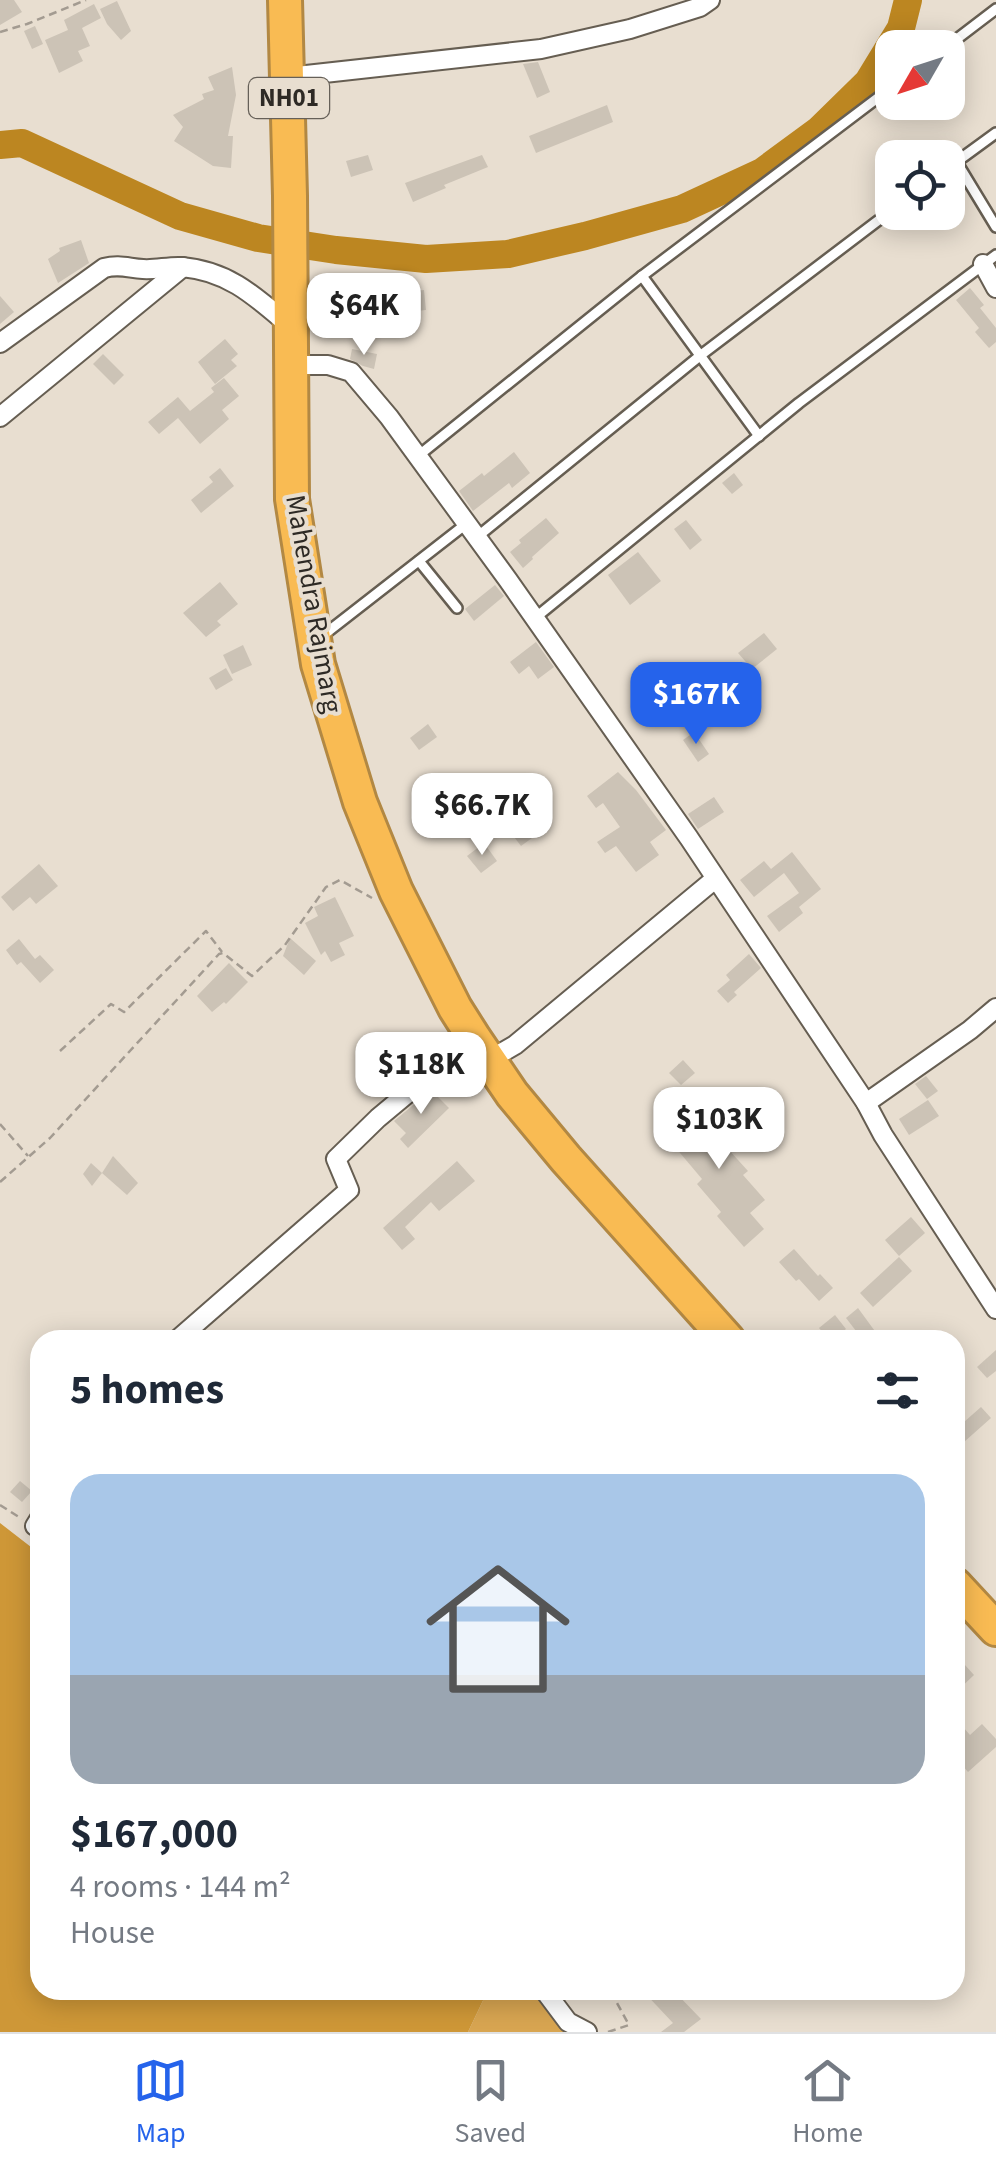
<!DOCTYPE html>
<html lang="en">
<head>
<meta charset="utf-8">
<style>
  :root { --surface:#fff; --page:#f6f6f7; --text:#1f2937; --muted:#747a83; --line:#e0e1e3; --accent:#2563eb }
  body { margin:0; font-family:"Source Sans 3",sans-serif; background:var(--page); color:var(--text); height:100vh; display:flex; flex-direction:column; font-size:38px; white-space:nowrap }
  * { box-sizing:border-box; margin:0 }
  p { font-size:32px; color:var(--muted) }
  .icon { flex:none; width:55px; height:55px; fill:none; stroke:currentColor; stroke-width:2; stroke-linecap:round; stroke-linejoin:round }
  .map { position:relative; flex:1; overflow:hidden }
  .side { position:absolute; left:30px; top:1330px; width:935px; height:670px; display:flex; flex-direction:column; background:var(--surface); border-radius:30px; box-shadow:0 5px 25px #0003 }
  .side>* { flex:none }
  .needle { width:65px; rotate:231deg }
  .controls { position:absolute; left:875px; top:30px; display:grid; gap:20px }
  .controls a { display:grid; place-items:center; width:90px; height:90px; border-radius:20px; background:var(--surface); box-shadow:0 5px 25px #0003; font-size:50px }
  .price { position:absolute; translate:-50% -85px; padding:0 22px; border-radius:20px; background:#fff; color:#222; font-size:32px; line-height:65px; filter:drop-shadow(0 2px 5px #0008) }
  .price::after { content:''; position:absolute; left:50%; top:60px; width:30px; height:22px; margin-left:-15px; background:inherit; clip-path:polygon(0 0,100% 0,50% 100%) }
  .price.current { background:var(--accent); color:#fff }
  ul { padding:0; list-style:none }
  li { display:grid; align-content:center; gap:20px; height:530px; padding:0 40px }
  li span { display:grid; place-items:center; height:310px; border-radius:30px; color:#555 }
  li>.icon { margin-inline-start:auto }
  span .icon { width:180px; height:180px; fill:#fffc; stroke-width:1 }
  li b { font-size:42px }
  h2 { display:flex; justify-content:space-between; align-items:center; height:120px; padding:0 40px; font-size:42px }
  .tabs { display:flex; justify-content:space-around; align-items:center; height:140px; border-top:2px solid var(--line); background:var(--surface); font-size:28px; color:var(--muted) }
  .tabs a { display:grid; justify-items:center; gap:5px }
  .tabs .current { color:var(--accent) }
  .map>svg:first-child { display:block }
  .green { fill:#d8a551 }
  .forest { fill:#ce9737 }
  .lines { fill:none; stroke-linecap:round; stroke-linejoin:round }
  .river { stroke:#bc8621; stroke-width:28 }
  .building { fill:#ccc3b6 }
  .lane-casing { stroke:#665e52; stroke-width:14 }
  .street-casing { stroke:#665e52; stroke-width:22 }
  .highway-casing { stroke:#b28843; stroke-width:38 }
  .path { stroke:#a39b91; stroke-width:2.5; stroke-dasharray:8 5; stroke-linecap:butt }
  .lane { stroke:#fff; stroke-width:9 }
  .street { stroke:#fff; stroke-width:18 }
  .highway { stroke:#f9bb53; stroke-width:32 }
  .labels { text-anchor:middle; dominant-baseline:central; stroke-width:8; stroke-linejoin:round; paint-order:stroke }
  .shield { fill:#e8ded0; stroke:#666058; stroke-width:2.5 }
  .shield-label { font-size:25px; font-weight:bold; fill:#2e2a25 }
  .street-label { font-size:28px; fill:#2e2a25; stroke:#e8ded0 }
</style>
</head>
<body>
<div class="map">
<svg width="996" height="2032" viewBox="0 0 996 2032">
  <rect width="100%" height="100%" fill="#e8ded0"/>
  <!-- green -->
  <polygon class="green" points="488,1990 549,1990 589,2032 468,2032"/>
  <!-- forest -->
  <polygon class="forest" points="0,1523 40,1554 40,1990 488,1990 468,2032 0,2032"/>
  <g class="lines">
    <!-- river -->
    <polyline class="river" points="0,145 22,143 180,216 258,238 336,250 426,259 508,254 585,236 682,209 762,172 819,130 868,82 901,28 908,0"/>
  </g>
  <!-- building -->
  <g class="building">
    <polygon points="0,0 14,0 22,12 0,25"/>
    <polygon points="117,1 131,31 121,40 107,24 100,9"/>
    <polygon points="94,4 101,18 82,28 90,46 78,51 83,61 59,73 45,40 68,30 64,20"/>
    <polygon points="35,26 43,44 32,49 24,31"/>
    <polygon points="538,62 550,92 537,98 523,64"/>
    <polygon points="232,67 236,95 228,136 233,136 231,168 213,166 174,141 183,127 173,115 204,99 202,94 214,90 208,77"/>
    <polygon points="607,105 613,122 536,153 529,136"/>
    <polygon points="368,155 373,170 351,177 346,161"/>
    <polygon points="482,155 488,167 444,185 446,188 413,202 405,183"/>
    <polygon points="81,240 89,263 58,283 48,259 60,251 59,248"/>
    <polygon points="970,288 984,305 980,308 996,328 996,342 989,348 975,332 979,328 956,300"/>
    <polygon points="424,290 426,310 386,314 385,294"/>
    <polygon points="0,296 14,312 0,324"/>
    <polygon points="225,339 238,354 231,360 237,366 215,384 198,362"/>
    <polygon points="352,349 377,354 374,369 363,366 350,359"/>
    <polygon points="103,354 124,375 114,385 93,364"/>
    <polygon points="224,378 239,396 222,410 229,419 200,444 178,418 159,434 148,422 178,397 190,411 214,392 211,388"/>
    <polygon points="514,452 530,473 512,488 509,483 473,511 459,491 482,473 484,476"/>
    <polygon points="220,468 234,486 201,513 191,500 213,482 209,477"/>
    <polygon points="734,473 743,485 732,494 722,483"/>
    <polygon points="546,518 559,533 532,557 533,559 523,568 510,552 521,543 519,540"/>
    <polygon points="686,520 702,540 690,550 674,529"/>
    <polygon points="638,552 661,581 630,605 608,575"/>
    <polygon points="220,582 238,604 217,621 221,625 206,637 183,613"/>
    <polygon points="495,585 504,596 474,621 465,609"/>
    <polygon points="764,633 777,649 752,669 738,653"/>
    <polygon points="536,642 554,667 538,679 529,666 519,674 510,662"/>
    <polygon points="243,645 252,665 232,674 223,655"/>
    <polygon points="226,668 233,680 216,690 209,678"/>
    <polygon points="428,724 437,737 419,750 410,738"/>
    <polygon points="694,732 709,754 698,762 683,740"/>
    <polygon points="618,772 636,790 666,830 650,842 659,855 636,872 616,846 605,853 597,842 620,827 603,803 596,808 587,796"/>
    <polygon points="714,797 724,812 698,829 688,814"/>
    <polygon points="522,824 532,838 521,846 511,833"/>
    <polygon points="484,843 497,861 481,873 467,856"/>
    <polygon points="792,852 821,889 799,907 803,913 779,932 767,916 799,893 784,873 754,897 740,880 764,861 771,869"/>
    <polygon points="39,864 58,886 36,904 30,897 13,911 1,897"/>
    <polygon points="335,897 354,936 339,943 345,955 331,962 325,951 321,955 305,923 318,916 314,907"/>
    <polygon points="290,938 316,961 304,975 283,956"/>
    <polygon points="19,939 35,959 40,955 54,970 40,983 21,962 17,965 6,950"/>
    <polygon points="749,954 761,968 734,992 737,995 728,1003 717,991 730,980 726,975"/>
    <polygon points="229,963 248,982 226,1004 224,1002 212,1012 197,996"/>
    <polygon points="683,1060 695,1073 681,1085 669,1073"/>
    <polygon points="926,1076 938,1091 927,1099 915,1084"/>
    <polygon points="435,1087 439,1091 435,1094 449,1108 408,1148 400,1139 406,1133 394,1121"/>
    <polygon points="684,1099 703,1120 711,1113 728,1131 719,1139 748,1171 743,1175 765,1200 750,1213 764,1229 744,1247 717,1216 721,1212 697,1184 702,1179 675,1147 687,1135 668,1113"/>
    <polygon points="928,1100 939,1116 909,1135 899,1119"/>
    <polygon points="113,1156 138,1183 127,1195 102,1173"/>
    <polygon points="457,1161 475,1181 439,1211 431,1202 405,1227 415,1239 402,1250 383,1228"/>
    <polygon points="91,1163 102,1173 92,1186 83,1174"/>
    <polygon points="911,1217 925,1233 899,1256 885,1240"/>
    <polygon points="794,1249 818,1276 820,1274 833,1288 819,1301 799,1279 796,1281 779,1262"/>
    <polygon points="899,1257 912,1271 873,1307 860,1293"/>
    <polygon points="858,1308 877,1334 869,1340 863,1340 846,1318"/>
    <polygon points="835,1315 846,1329 833,1340 829,1340 819,1328"/>
    <polygon points="996,1350 996,1371 987,1378 977,1367"/>
    <polygon points="981,1407 991,1418 955,1450 955,1430"/>
    <polygon points="20,1481 32,1491 22,1502 10,1492"/>
    <polygon points="955,1654 974,1675 955,1693"/>
    <polygon points="955,1718 970,1735 982,1724 996,1739 996,1747 968,1772 957,1759 961,1755 955,1749"/>
    <polygon points="642,1990 673,1990 701,2019 684,2032 661,2032 673,2023"/>
  </g>
  <g class="lines">
    <defs>
      <g id="lane">
        <polyline points="945,48 996,9"/>
        <polyline points="956,161 996,227"/>
        <polyline points="948,168 996,133"/>
        <polyline points="642,276 759,436"/>
        <polyline points="418,456 642,276 892,87"/>
        <polyline points="477,537 701,355 892,210"/>
        <polyline points="419,561 457,608"/>
        <polyline points="535,618 799,403 996,255"/>
        <polyline points="321,637 466,524"/>
      </g>
      <g id="street">
        <polyline points="288,77 541,49 630,29 700,7 710,0"/>
        <polyline points="983,264 996,288"/>
        <path d="M0,343L104,268C119,264 128,268 143,269C156,270 169,266 182,267C229,271 256,297 290,326"/>
        <polyline points="291,365 328,365 351,372 389,417 508,580 689,838 866,1103 883,1135 996,1309"/>
        <polyline points="0,417 183,267"/>
        <polyline points="489,1060 515,1045 715,879"/>
        <polyline points="866,1103 970,1030 996,1008"/>
        <polyline points="177,1340 349,1190 336,1159 378,1118 474,1038"/>
        <polyline points="35,1526 40,1518"/>
        <polyline points="544,1990 568,2022 587,2032"/>
      </g>
      <g id="highway">
        <polyline points="285,0 290,196 292,499 318,664 360,802 396,891 455,1008 474,1038 512,1094 566,1159 728,1340"/>
        <polyline points="955,1585 996,1629"/>
      </g>
    </defs>
    <!-- lane casing -->
    <use href="#lane" class="lane-casing"/>
    <!-- street casing -->
    <use href="#street" class="street-casing"/>
    <!-- highway casing -->
    <use href="#highway" class="highway-casing"/>
    <!-- path -->
    <g class="path">
      <polyline points="0,32 27,24 86,0"/>
      <polyline points="60,1051 111,1004 124,1012 206,931 222,952"/>
      <polyline points="0,1124 28,1156"/>
      <polyline points="0,1182 50,1138 219,954 223,953 252,976 285,945 326,887 340,880 372,898"/>
      <polyline points="0,1505 22,1519"/>
      <polyline points="608,2032 629,2025 612,1994 613,1990"/>
    </g>
    <!-- lane -->
    <use href="#lane" class="lane"/>
    <!-- street -->
    <use href="#street" class="street"/>
    <!-- highway -->
    <use href="#highway" class="highway"/>
  </g>
  <g class="labels">
    <!-- shield labels -->
    <rect class="shield" x="249" y="78" width="80" height="40" rx="8"/>
    <g class="shield-label">
      <text x="289" y="98">NH01</text>
    </g>
    <!-- street labels -->
    <g class="street-label">
      <text transform="translate(314 604) rotate(80)">Mahendra Rajmarg</text>
    </g>
  </g>
</svg>
<div class="controls">
<a><svg class="needle" viewBox="-14 -14 28 28"><path d="M0-13l5 13h-10z" fill="#e53935"/><path d="M0 13l5-13h-10z" fill="#747a83"/></svg></a>
<a><svg class="icon" aria-label="locate" viewBox="0 0 24 24"><circle cx="12" cy="12" r="6"/><path d="M12 2v4M12 18v4M2 12h4M18 12h4"/></svg></a>
</div>
<b class="price" style="left:364px;top:358px">$64K</b>
<b class="price current" style="left:696px;top:747px">$167K</b>
<b class="price" style="left:482px;top:858px">$66.7K</b>
<b class="price" style="left:421px;top:1117px">$118K</b>
<b class="price" style="left:719px;top:1172px">$103K</b>
<section class="side">
<h2>5 homes<svg class="icon" aria-label="filters" viewBox="0 0 24 24"><path d="M4 7h16M4 17h16"/><circle cx="9" cy="7" r="2"/><circle cx="15" cy="17" r="2"/></svg></h2>
<ul>
<li><span style="background:linear-gradient(#a9c7e8 65%,#9aa5b1 0)"><svg class="icon" aria-label="home" viewBox="0 0 24 24"><path d="M3 11l9-7 9 7M6 9v11h12V9"/></svg></span><div><b>$167,000</b><p>4 rooms · 144 m²</p><p>House</p></div></li>
</ul>
</section>
</div>
<nav class="tabs">
<a class="current"><svg class="icon" aria-label="map" viewBox="0 0 24 24"><path d="M3 6l6-2 6 2 6-2v14l-6 2-6-2-6 2zM9 4v14M15 6v14"/></svg>Map</a>
<a><svg class="icon" aria-label="saved" viewBox="0 0 24 24"><path d="M7 4h10v16l-5-4-5 4z"/></svg>Saved</a>
<a><svg class="icon" aria-label="home" viewBox="0 0 24 24"><path d="M3 11l9-7 9 7M6 9v11h12V9"/></svg>Home</a>
</nav>
</body>
</html>
